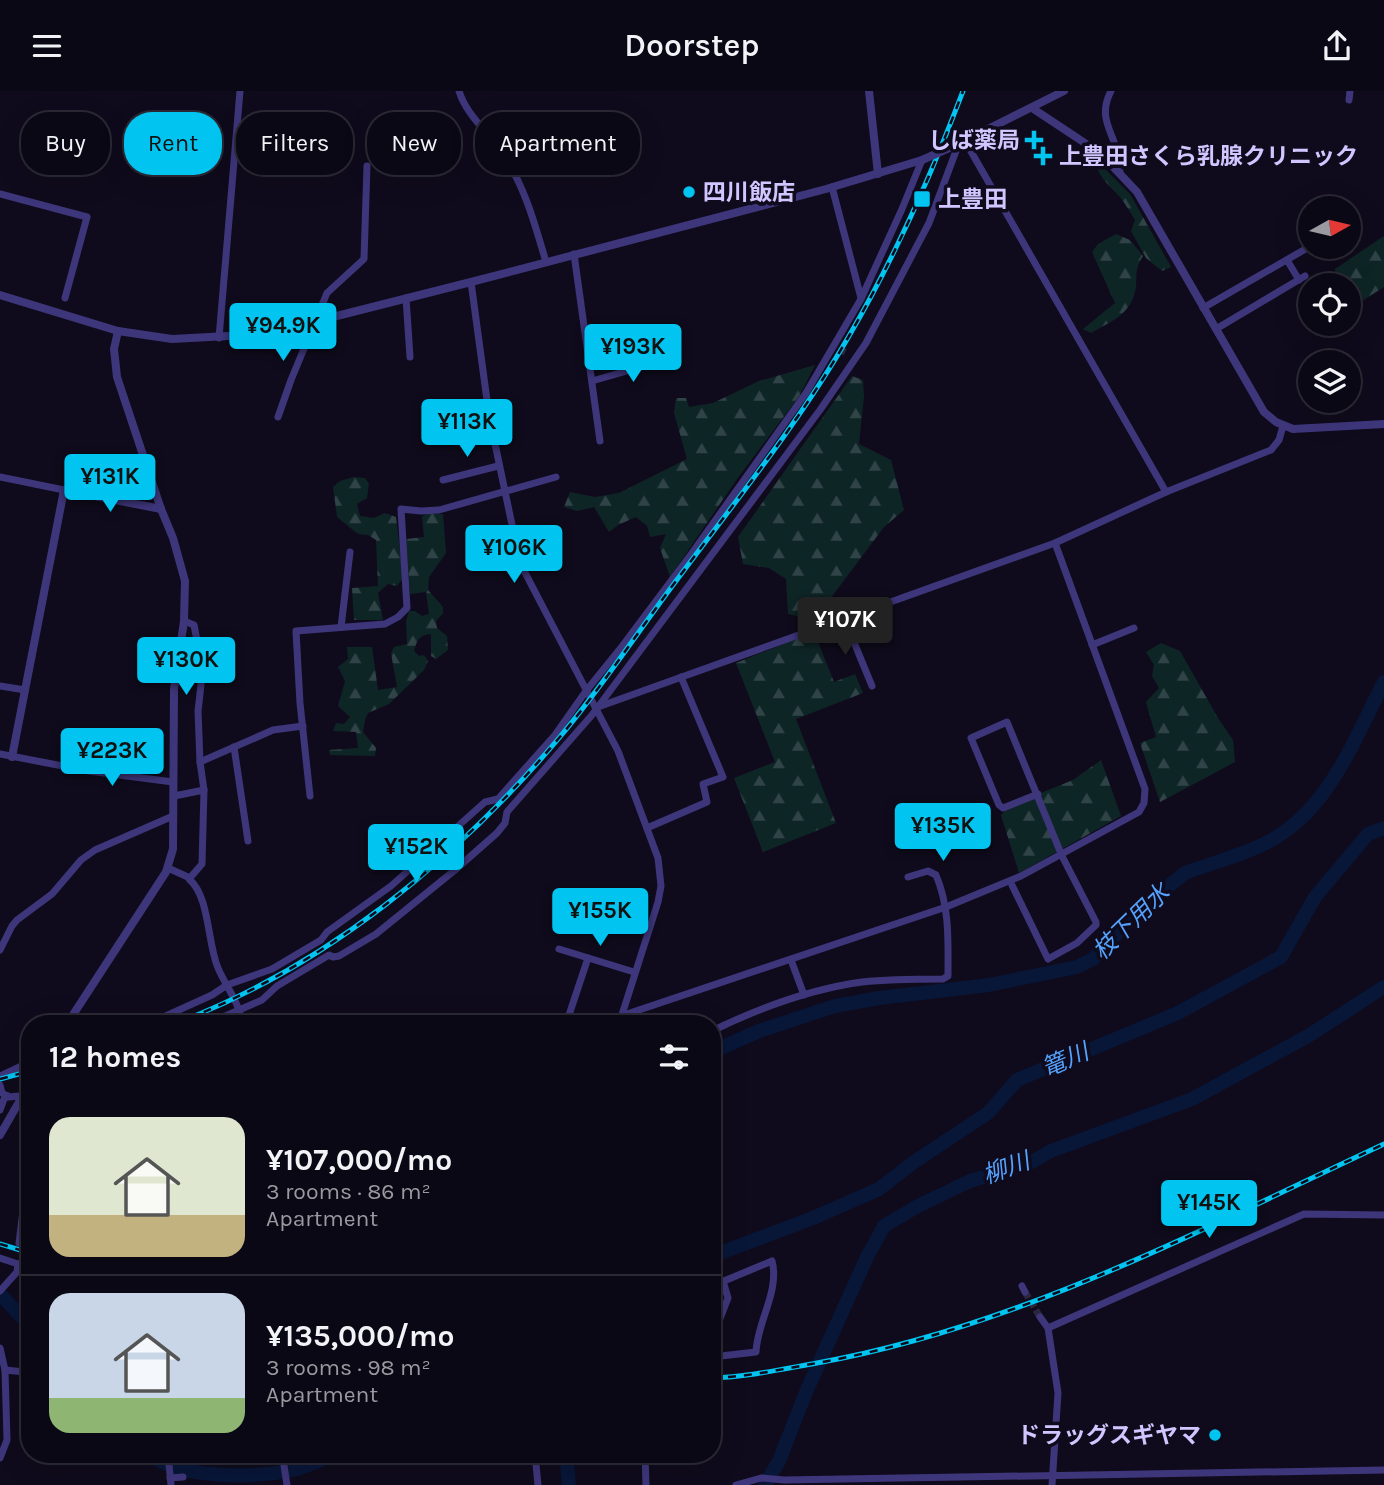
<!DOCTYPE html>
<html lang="en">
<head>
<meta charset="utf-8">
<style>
  :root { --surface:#0b0815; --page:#14111e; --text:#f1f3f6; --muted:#9a9aa0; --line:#2b2934; --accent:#01c5f0 }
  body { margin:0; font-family:Karla,"Noto Sans JP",sans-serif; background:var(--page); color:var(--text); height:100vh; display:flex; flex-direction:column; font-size:26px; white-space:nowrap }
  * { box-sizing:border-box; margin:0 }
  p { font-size:23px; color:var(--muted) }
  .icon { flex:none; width:38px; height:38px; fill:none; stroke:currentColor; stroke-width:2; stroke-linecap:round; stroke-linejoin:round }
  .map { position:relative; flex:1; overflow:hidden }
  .panel { position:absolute; left:21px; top:924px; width:700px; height:448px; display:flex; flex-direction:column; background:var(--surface); border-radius:28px; box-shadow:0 7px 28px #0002,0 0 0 2px var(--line) }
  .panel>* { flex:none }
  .banner { position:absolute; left:21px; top:21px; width:700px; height:63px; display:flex; gap:14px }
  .needle { width:46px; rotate:82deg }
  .fabs { position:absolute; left:1298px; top:105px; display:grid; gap:14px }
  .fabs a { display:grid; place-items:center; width:63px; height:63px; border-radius:50%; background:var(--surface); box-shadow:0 7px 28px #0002,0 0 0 2px var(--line); font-size:35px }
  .price { position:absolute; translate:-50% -60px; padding:0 16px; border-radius:7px; background:var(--accent); color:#111; font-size:23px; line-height:46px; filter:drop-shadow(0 2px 4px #0008) }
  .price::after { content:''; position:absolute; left:50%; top:42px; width:21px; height:16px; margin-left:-10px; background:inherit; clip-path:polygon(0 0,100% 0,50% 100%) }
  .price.active { background:#222; color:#fff }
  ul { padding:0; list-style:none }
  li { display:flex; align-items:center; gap:21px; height:175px; padding:0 28px }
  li+li { border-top:2px solid var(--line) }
  li span { display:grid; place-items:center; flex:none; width:196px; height:140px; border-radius:21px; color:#555 }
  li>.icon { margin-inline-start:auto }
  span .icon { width:84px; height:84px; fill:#fffc; stroke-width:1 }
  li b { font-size:30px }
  h2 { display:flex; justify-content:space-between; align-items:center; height:84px; padding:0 28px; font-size:30px }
  .pill { padding:0 24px; border-radius:28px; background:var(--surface); box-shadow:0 7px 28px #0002,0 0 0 2px var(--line); font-size:24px; line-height:63px }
  .pill.active { background:var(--accent); color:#111 }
  header { display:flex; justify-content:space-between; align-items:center; height:91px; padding:0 28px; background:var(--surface); font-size:32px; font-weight:600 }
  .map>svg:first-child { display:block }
  .forest { fill:url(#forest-firs) }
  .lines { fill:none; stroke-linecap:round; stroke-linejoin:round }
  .river { stroke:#081638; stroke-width:14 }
  .minor-tunnel { stroke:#2c273e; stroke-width:7; stroke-dasharray:7 3.5; stroke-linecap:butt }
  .minor { stroke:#3e367b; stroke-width:7 }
  .tertiary { stroke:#3e367b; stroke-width:8 }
  .rail-casing { stroke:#01c5f0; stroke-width:5 }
  .rail { stroke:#0f0b1c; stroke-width:2.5; stroke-dasharray:8; stroke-linecap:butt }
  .tertiary-bridge { stroke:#3e367b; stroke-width:8 }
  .poi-dot { fill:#01c5f0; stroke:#0f0b1c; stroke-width:2.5 }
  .labels { text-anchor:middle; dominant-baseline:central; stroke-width:7; stroke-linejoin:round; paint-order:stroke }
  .poi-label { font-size:23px; font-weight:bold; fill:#d1c6ff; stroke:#0f0b1c; text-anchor:start }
  .water-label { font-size:24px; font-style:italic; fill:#54a2fe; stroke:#0f0b1c }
</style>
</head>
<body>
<header><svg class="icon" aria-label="menu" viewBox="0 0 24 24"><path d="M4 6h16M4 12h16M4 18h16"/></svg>Doorstep<svg class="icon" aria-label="share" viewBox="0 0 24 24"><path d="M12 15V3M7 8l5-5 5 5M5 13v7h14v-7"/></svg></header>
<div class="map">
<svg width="1384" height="1394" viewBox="0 0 1384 1394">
  <defs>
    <pattern id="forest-firs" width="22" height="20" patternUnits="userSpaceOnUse" patternTransform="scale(1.75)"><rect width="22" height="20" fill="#0e2526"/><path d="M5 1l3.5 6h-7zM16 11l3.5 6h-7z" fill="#304347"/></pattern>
  </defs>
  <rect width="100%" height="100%" fill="#0f0b1c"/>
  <!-- forest -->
  <g class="forest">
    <path d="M1095,68L1130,103L1171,176L1162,180L1146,167L1131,140L1135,129C1130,121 1125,112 1119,105C1108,93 1097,85 1095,68Z"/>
    <path d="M1116,143L1130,149L1143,165C1135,177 1137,182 1136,196C1132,223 1112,230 1091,242L1083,238L1115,212L1092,161L1098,153Z"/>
    <polygon points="1384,145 1384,196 1359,212 1349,201 1349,194 1343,194 1336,189 1335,178"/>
    <polygon points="815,274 800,304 737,388 670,486 660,457 666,443 650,446 647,435 636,426 618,434 609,441 594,416 577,420 564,416 570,401 595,406 619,402 687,368 674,322 676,307 686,307 689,316 713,312 759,290"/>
    <polygon points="852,285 863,289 864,305 859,353 891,369 904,419 884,436 824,516 805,527 788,523 786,488 769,477 743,473 738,446"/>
    <polygon points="354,386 365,387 369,393 367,407 357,413 360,425 374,427 385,422 396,426 403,487 397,495 388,493 378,502 383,529 354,529 352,497 378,495 376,449 368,444 358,443 337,426 333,396 340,390"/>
    <path d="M426,423H443L446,462L429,486L428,499L443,516V522L436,530L437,537L447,545L448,559L436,568L431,565V543C419,544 417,549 414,560L419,565L424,564L428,570L424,579L389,613L368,622L365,629L363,641L376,657L375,665L330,664L329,659L358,657L356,641L333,640L336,632L344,633L350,626L338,615L345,590L338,576L348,568L347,556H372L378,599L397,596L391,562L394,556L407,553L406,530L409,520H415L422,525L429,523L426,501L410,503L406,448L424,446L422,426Z"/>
    <polygon points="814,541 834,591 855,583 863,602 796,628 836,732 763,761 734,687 775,671 736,572"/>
    <polygon points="1161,552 1180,560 1218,627 1233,649 1235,671 1160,711 1140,652 1156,646 1146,611 1159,597 1152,585 1154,574 1146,561"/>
    <polygon points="1101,669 1121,725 1019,782 1001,724 1011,714 1073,689"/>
  </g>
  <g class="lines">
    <!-- river -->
    <g class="river">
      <path d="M712,961L759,940L835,915L879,907L989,894L1077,876L1093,868L1140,818L1185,782C1212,772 1240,765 1266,752C1329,720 1353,650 1384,591"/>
      <polyline points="712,1165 813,1127 879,1098 914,1071 988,1022 1017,989 1178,922 1281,866 1315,806 1368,743 1384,737"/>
      <polyline points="0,1203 30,1235"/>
      <path d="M150,1363C178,1388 253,1387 288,1380C304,1377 320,1370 335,1363"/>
      <polyline points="566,1363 569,1394"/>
      <polyline points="765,1394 779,1370 806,1301 867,1166 884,1135 916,1116 970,1090 1030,1072 1051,1060 1192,1008 1308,945 1384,896"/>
    </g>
    <!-- minor-tunnel -->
    <g class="minor-tunnel">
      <polyline points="839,258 848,263"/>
      <polyline points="1025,1201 1040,1226"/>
    </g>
    <!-- minor -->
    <g class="minor">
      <path d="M459,0C467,26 491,43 505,66C526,99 535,134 546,171"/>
      <path d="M1111,0C1097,27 1113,40 1118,64C1119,70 1119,76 1120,81"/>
      <polyline points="1349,9 1350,0"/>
      <polyline points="965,50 1166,401"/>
      <polyline points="832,96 861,207"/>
      <polyline points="0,103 87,126 65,207"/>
      <polyline points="574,163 600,350"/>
      <polyline points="1287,169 1299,189"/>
      <polyline points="471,191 489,324 520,472 618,660 658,767 661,795 658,811 619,933"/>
      <polyline points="406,207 410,266"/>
      <polyline points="1203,217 1309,156"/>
      <polyline points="1216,238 1305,185"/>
      <polyline points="219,247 240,0"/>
      <polyline points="592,290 665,269"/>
      <polyline points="278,326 291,289 327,202 364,168 367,75"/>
      <polyline points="0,386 64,399"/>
      <polyline points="443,389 498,375"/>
      <polyline points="844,527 872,595"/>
      <polyline points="184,530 194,534 200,565 201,594 198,620 200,671"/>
      <polyline points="341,536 350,461"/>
      <polyline points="1092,554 1134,537"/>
      <polyline points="0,595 25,599"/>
      <polyline points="598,616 1055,452 1166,401 1271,359 1279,349 1283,335"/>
      <polyline points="234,656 248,750"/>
      <polyline points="0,663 89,680 173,691"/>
      <polyline points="174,705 204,699"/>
      <polyline points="310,705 300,612 296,540 385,533 398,526 407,517 401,418 421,420 439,419 556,386"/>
      <polyline points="647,737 707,711 703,693 723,686 681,586"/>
      <polyline points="168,777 190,787"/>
      <polyline points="1010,790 1048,868 1077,852 1096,834 1096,831 1062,765 1007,631 971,647 999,714 1003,717 1038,703"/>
      <polyline points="559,858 634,881"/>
      <polyline points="0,859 12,835 17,829 52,803 81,769 95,759 173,725"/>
      <polyline points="791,869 804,904"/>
      <polyline points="621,925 946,816 1021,785 1139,721 1144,712 1145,698 1055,452"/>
      <polyline points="148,933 212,904 227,894 272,878 321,849 327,841 391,795 485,711 498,708 555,644 586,600 620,558 692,462 806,302 861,208 902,118 922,69"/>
      <polyline points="207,933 262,909 277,895 329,864 333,866 339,865 376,843 455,779 497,742 505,732 507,721 592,624 820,319 866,252 929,132 959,52"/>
      <path d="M242,933C240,912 226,896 218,877C207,851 210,806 189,788L202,773L204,699L200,671L273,639L303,635"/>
      <polyline points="566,933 588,867"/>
      <path d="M712,940C759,917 811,898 862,891C889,888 916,888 943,888L948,885C948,851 950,817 936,784L928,780L908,786"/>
      <polyline points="0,985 30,971"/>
      <polyline points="0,994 2,1002 9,1006 30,1004"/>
      <polyline points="0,1019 4,1008 8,1005"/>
      <polyline points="19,1152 28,1079 25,1006"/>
      <polyline points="0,1167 18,1173"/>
      <path d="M712,1195L772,1170C780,1200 757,1231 756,1261L712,1266"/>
      <polyline points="1022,1195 1025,1201"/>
      <polyline points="0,1200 17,1181 18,1173 30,1176"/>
      <polyline points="1040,1226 1048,1237 1058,1302 1052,1394"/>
      <polyline points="1048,1237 1304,1123 1384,1124"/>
      <polyline points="712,1248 728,1207 723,1190"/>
      <polyline points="0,1257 5,1279 7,1349 0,1367"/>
      <polyline points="5,1279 25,1281 30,1286"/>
      <polyline points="168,1363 171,1394"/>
      <polyline points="535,1363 538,1394"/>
      <polyline points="645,1363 646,1394"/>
      <polyline points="168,1370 187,1367 193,1363"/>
      <polyline points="170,1387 183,1386"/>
      <polyline points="287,1394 283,1368 288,1363"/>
      <polyline points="736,1394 761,1387 784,1389 1384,1379"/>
    </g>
    <!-- tertiary -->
    <g class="tertiary">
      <polyline points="869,0 878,83"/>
      <polyline points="1032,17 1100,62 1137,101 1264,321 1276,331 1293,338 1384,333"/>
      <polyline points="956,54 1064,0"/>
      <polyline points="0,204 118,240 172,248 247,244 317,230 471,191 826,98 922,69"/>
      <polyline points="12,666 64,399 161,418"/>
      <polyline points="67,933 166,781 173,758 174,598 184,530 185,490 173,447 161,418 117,286 114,258 118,240"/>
      <polyline points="0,1044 30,992"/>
    </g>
    <defs>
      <g id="rail">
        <path d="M174,933C324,877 456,769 559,647C602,596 639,539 679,486C738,407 800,330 849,245C895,166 931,85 963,0"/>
        <polyline points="0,988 30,980"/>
        <polyline points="0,1153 30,1162"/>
        <path d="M712,1287C747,1286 783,1278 817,1272C1018,1236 1200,1139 1384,1053"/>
      </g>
    </defs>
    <!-- rail casing -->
    <use href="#rail" class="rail-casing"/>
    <!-- rail -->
    <use href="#rail" class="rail"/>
    <!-- tertiary-bridge -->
    <polyline class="tertiary-bridge" points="922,69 956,54"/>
  </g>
  <!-- markers -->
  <g class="poi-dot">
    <path d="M1030.5 38.5h7v7h7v7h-7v7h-7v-7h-7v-7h7z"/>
    <path d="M1039.5 54.5h7v7h7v7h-7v7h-7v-7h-7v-7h7z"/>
    <circle cx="689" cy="101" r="7"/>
    <rect x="913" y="99" width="18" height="18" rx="3.5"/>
    <circle cx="1215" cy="1344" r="7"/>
  </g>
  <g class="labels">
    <!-- poi labels -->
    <g class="poi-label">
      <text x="1020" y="49" text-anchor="end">しば薬局</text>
      <text x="1059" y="65">上豊田さくら乳腺クリニック</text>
      <text x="703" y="101">四川飯店</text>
      <text x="938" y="108">上豊田</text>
      <text x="1201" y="1344" text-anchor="end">ドラッグスギヤマ</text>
    </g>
    <!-- water labels -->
    <g class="water-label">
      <text transform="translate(1131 831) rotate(-44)">枝下用水</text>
      <text transform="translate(1065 969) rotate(-23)">篭川</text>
      <text transform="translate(1006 1077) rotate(-20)">柳川</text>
    </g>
  </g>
</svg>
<div class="fabs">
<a><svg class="needle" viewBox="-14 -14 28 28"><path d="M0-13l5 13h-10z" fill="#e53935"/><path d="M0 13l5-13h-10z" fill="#9a9aa0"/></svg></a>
<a><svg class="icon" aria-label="locate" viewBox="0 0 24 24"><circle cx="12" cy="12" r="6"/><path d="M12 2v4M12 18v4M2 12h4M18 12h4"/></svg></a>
<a><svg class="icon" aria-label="layers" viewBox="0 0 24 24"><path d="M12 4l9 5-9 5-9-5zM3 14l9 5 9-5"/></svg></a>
</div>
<b class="price" style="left:283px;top:272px">¥94.9K</b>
<b class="price" style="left:633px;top:293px">¥193K</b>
<b class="price" style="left:467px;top:368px">¥113K</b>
<b class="price" style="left:110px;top:423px">¥131K</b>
<b class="price" style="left:514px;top:494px">¥106K</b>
<b class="price active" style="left:845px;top:566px">¥107K</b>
<b class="price" style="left:186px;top:606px">¥130K</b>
<b class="price" style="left:112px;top:697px">¥223K</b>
<b class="price" style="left:943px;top:772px">¥135K</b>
<b class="price" style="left:416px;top:793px">¥152K</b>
<b class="price" style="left:600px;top:857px">¥155K</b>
<b class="price" style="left:1209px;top:1149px">¥145K</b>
<div class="banner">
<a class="pill">Buy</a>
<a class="pill active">Rent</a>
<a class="pill">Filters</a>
<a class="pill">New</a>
<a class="pill">Apartment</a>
</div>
<section class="panel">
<h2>12 homes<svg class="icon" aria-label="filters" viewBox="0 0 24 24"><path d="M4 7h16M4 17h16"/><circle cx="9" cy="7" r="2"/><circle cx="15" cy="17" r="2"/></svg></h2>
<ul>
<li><span style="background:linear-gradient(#dfe7d0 70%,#c2b280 0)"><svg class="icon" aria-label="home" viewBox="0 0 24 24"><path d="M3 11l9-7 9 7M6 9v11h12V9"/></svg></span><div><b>¥107,000/mo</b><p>3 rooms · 86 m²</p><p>Apartment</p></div></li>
<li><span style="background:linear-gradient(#c9d6e8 75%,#8fb573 0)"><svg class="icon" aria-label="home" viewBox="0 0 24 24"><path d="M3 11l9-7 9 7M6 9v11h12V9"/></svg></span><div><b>¥135,000/mo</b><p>3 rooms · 98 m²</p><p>Apartment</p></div></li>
</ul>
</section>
</div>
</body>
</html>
